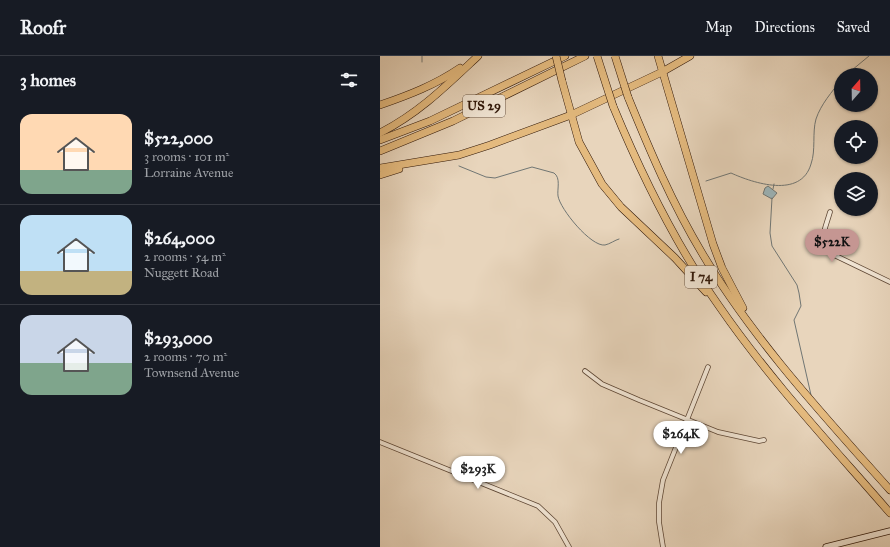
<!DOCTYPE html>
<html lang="en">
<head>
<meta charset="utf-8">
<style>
  :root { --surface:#171b24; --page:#20242c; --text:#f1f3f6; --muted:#9ea1a6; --line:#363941; --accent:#c59692 }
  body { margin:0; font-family:"IM FELL Great Primer",serif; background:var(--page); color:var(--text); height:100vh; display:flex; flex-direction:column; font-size:15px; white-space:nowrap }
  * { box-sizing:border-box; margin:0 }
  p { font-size:13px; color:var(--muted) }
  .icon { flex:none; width:22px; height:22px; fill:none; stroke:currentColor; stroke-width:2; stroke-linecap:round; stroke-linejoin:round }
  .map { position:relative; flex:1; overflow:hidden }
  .panel { display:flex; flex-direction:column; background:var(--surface); width:380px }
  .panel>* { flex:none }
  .needle { width:26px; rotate:20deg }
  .controls { position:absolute; left:454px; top:12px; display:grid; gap:8px }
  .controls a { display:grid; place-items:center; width:44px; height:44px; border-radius:50%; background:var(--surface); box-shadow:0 1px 3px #0004; font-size:20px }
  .price { position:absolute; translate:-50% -34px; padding:0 9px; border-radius:14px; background:#fff; color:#222; font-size:13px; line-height:26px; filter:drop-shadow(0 1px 2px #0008) }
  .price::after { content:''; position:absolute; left:50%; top:24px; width:12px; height:9px; margin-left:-6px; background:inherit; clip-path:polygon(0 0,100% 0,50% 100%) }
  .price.selected { background:var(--accent); color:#111 }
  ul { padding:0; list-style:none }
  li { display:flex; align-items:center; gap:12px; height:100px; padding:0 20px }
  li+li { border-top:1px solid var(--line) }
  li span { display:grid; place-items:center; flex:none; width:112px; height:80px; border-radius:12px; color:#555 }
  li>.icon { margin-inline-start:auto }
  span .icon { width:48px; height:48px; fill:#fffc; stroke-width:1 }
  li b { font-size:17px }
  h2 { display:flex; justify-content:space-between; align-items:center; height:48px; padding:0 20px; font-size:17px }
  header { display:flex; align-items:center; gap:24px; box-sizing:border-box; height:56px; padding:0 20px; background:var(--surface); border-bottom:1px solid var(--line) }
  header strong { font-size:19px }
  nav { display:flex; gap:22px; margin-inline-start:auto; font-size:14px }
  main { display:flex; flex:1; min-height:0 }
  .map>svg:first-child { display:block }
  .water { fill:#9cb6bc; stroke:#707674 }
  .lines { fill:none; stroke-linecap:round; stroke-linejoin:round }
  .stream { stroke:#707674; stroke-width:1 }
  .street-casing { stroke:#5d4634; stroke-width:5.5 }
  .secondary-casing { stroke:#2f1607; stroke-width:7 }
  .highway-casing { stroke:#2f1607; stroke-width:8 }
  .street { stroke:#f0e4d3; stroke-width:4 }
  .secondary { stroke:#f0e4d3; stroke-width:5.5 }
  .highway { stroke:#e4ba7e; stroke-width:7 }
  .highway-bridge-casing { stroke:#2f1607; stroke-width:8; stroke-linecap:butt }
  .highway-bridge { stroke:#e4ba7e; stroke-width:7 }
  .labels { text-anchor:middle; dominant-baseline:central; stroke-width:3; stroke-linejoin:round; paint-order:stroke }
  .shield { fill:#f0e4d3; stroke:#695444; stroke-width:1 }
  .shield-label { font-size:13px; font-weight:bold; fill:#2f1607 }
</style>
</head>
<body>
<header>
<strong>Roofr</strong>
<nav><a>Map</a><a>Directions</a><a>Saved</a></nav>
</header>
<main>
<section class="panel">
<h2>3 homes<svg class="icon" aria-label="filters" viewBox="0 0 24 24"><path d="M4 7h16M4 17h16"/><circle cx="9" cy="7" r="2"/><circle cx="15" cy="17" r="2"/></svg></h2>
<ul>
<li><span style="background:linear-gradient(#ffd9b3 70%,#7fa58c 0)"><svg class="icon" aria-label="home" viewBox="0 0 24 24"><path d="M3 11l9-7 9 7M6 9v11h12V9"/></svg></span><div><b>$522,000</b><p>3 rooms · 101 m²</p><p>Lorraine Avenue</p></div></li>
<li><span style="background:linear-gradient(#bfe0f5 70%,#c2b280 0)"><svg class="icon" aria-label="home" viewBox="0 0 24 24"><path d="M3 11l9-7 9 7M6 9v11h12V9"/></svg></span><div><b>$264,000</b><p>2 rooms · 54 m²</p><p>Nuggett Road</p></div></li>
<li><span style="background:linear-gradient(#c9d6e8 60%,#7fa58c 0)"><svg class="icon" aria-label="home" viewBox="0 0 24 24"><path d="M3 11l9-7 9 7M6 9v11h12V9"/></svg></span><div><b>$293,000</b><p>2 rooms · 70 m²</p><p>Townsend Avenue</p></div></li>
</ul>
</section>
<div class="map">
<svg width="510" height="491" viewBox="0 0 510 491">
  <rect width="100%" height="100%" fill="#e8d5bc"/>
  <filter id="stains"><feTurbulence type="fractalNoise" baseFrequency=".005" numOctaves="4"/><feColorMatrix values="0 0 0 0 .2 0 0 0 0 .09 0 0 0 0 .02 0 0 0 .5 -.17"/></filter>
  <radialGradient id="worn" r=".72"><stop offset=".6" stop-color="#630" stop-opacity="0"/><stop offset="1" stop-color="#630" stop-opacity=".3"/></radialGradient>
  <!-- water -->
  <polygon class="water" points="388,130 397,137 392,143 383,138 385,132"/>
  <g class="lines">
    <!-- stream -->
    <g class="stream">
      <polyline points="42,0 42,6"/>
      <polyline points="466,19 489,0"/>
      <path d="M79,110L106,121L115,122L152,111L174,117C181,122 177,133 178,140C180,153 211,191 225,189C230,188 235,184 239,183"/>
      <path d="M326,125L351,117C373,127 421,143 431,108C436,94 432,77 436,63C441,48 452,36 461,24"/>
      <polyline points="393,133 394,128"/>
      <polyline points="392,142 390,177 392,190 417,229 419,237 421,250 414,264 431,339"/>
    </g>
    <defs>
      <g id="street">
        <path d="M450,156C445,174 436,187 454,199L510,226"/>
        <polyline points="205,315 222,328 259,344 338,376 379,385 384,384"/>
        <polyline points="0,386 158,450 175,466 189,491"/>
        <polyline points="283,491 279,466 279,447 283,424 328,311"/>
      </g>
      <polyline id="secondary" points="446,491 510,475"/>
      <g id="highway">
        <polyline points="278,0 333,188 342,212 363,252"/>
        <polyline points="182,25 199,86 222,128 241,151 295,202 326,236"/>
        <path d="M248,41C270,95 292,147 322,197C371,281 445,361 510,434"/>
        <path d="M0,49C29,39 55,29 80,12"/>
        <path d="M233,50C262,120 295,188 339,250C390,324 452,390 510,457"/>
        <path d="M0,77C39,57 66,30 98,0"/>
        <polyline points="0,84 50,65 185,0"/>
        <polyline points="0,95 73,65 205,0"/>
        <polyline points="0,112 79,99 110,89 191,59 282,16 310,0"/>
        <polyline points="0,119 19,113"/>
      </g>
    </defs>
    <!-- street casing -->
    <use href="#street" class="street-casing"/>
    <!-- secondary casing -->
    <use href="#secondary" class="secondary-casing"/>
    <!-- highway casing -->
    <use href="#highway" class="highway-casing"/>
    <!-- street -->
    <use href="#street" class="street"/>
    <!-- secondary -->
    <use href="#secondary" class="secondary"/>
    <!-- highway -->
    <use href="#highway" class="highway"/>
    <defs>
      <g id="highway-bridge">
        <polyline points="176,0 182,25"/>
        <polyline points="217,0 233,50"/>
        <polyline points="235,0 248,41"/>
      </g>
    </defs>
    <!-- highway-bridge casing -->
    <use href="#highway-bridge" class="highway-bridge-casing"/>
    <!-- highway-bridge -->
    <use href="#highway-bridge" class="highway-bridge"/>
  </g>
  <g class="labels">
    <!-- shield labels -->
    <g class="shield">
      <rect x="83" y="39" width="42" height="22" rx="3"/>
      <rect x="305" y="210" width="32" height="22" rx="3"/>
    </g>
    <g class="shield-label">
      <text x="104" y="50">US 29</text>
      <text x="321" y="221">I 74</text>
    </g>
  </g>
  <rect width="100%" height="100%" filter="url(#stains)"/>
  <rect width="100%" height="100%" fill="url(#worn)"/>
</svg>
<div class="controls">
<a><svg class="needle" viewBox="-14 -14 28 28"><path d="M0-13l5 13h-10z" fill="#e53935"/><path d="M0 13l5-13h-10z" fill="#9ea1a6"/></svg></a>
<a><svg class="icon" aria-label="locate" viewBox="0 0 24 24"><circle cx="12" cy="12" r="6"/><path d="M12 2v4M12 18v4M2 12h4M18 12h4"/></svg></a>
<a><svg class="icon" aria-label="layers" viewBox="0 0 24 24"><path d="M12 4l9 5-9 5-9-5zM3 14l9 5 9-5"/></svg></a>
</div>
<b class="price selected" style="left:452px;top:207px">$522K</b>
<b class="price" style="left:301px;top:399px">$264K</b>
<b class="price" style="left:98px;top:434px">$293K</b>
</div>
</main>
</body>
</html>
